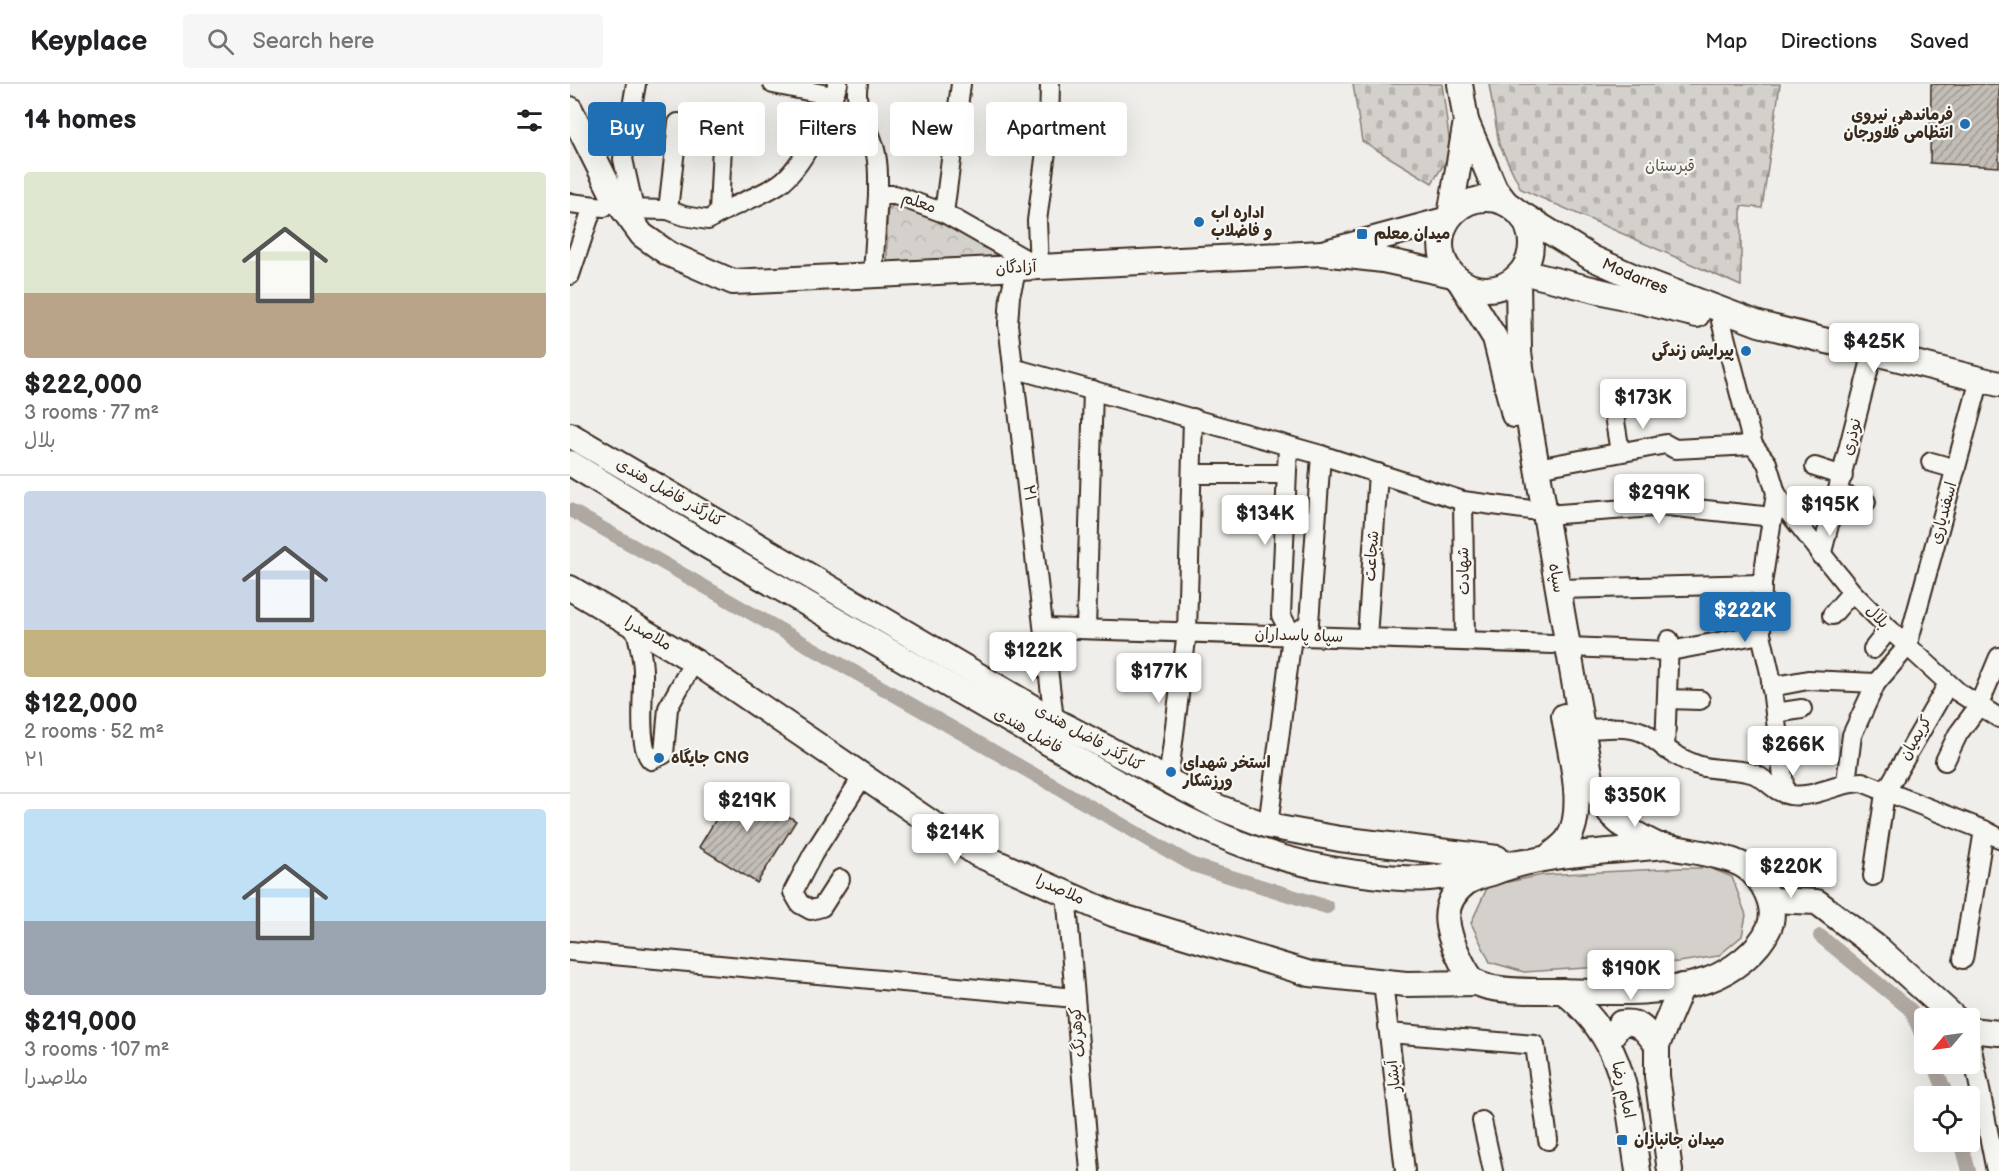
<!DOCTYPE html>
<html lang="en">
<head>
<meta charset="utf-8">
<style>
  :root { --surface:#fff; --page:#f6f6f6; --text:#202124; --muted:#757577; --line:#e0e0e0; --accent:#1f6fb2 }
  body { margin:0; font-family:"Balsamiq Sans","Playpen Sans Arabic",sans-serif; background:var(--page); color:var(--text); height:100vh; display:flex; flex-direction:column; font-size:22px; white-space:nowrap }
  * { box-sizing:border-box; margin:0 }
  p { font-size:20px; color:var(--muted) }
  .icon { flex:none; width:33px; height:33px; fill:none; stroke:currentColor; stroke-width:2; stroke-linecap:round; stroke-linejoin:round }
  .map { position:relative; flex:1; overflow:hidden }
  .panel { display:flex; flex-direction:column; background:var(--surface); width:570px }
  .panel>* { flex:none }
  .hud { position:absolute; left:18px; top:18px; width:570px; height:54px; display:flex; gap:12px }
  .needle { width:39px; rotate:241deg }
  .fabs { position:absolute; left:1344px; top:924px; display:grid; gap:12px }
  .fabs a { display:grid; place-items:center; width:66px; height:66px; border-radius:6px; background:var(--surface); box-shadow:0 6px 24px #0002; font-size:30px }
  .price { position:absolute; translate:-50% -51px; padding:0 14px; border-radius:6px; background:#fff; color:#222; font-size:20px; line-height:39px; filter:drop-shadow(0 2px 3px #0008) }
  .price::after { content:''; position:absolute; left:50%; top:36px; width:18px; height:14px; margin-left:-9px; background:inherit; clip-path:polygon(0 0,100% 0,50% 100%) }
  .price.selected { background:var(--accent); color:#fff }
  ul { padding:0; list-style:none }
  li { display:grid; align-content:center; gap:12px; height:318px; padding:0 24px }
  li+li { border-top:2px solid var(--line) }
  li span { display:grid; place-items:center; height:186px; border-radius:6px; color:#555 }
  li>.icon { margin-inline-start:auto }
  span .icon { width:108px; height:108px; fill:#fffc; stroke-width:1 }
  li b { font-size:26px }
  h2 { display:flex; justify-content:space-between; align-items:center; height:72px; padding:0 24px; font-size:26px }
  .chip { padding:0 21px; border-radius:6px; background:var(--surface); box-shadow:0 6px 24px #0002; font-size:21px; line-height:54px }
  .chip.selected { background:var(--accent); color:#fff }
  header { display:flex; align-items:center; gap:36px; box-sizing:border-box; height:84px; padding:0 30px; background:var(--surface); border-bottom:2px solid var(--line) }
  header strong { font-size:28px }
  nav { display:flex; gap:33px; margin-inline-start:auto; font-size:21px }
  .search { width:420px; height:54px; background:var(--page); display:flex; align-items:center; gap:15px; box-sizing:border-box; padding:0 21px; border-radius:6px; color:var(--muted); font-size:22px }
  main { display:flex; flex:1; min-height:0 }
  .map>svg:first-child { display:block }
  .grass { fill:#d4d1cc; stroke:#887e75; stroke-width:1.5 }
  .forest { fill:url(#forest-crowns); stroke:#887e75; stroke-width:1.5 }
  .cemetery { fill:url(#cemetery-stones); stroke:#887e75; stroke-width:1.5 }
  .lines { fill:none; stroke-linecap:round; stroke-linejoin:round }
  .canal { stroke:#afa8a1; stroke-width:14 }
  .building { fill:url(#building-hatch); stroke:#3b2a1e; stroke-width:1.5 }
  .minor-casing { stroke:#3b2a1e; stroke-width:22 }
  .major-casing { stroke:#3b2a1e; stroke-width:28 }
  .minor { stroke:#f6f6f2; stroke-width:18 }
  .major { stroke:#f6f6f2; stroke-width:24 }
  .poi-dot { fill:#1f6fb2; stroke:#f6f6f2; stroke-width:2 }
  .labels { text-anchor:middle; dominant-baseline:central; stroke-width:4.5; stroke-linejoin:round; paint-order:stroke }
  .poi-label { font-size:16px; font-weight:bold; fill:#3b2a1e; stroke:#f6f6f2; text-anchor:start }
  .park-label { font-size:16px; fill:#61544a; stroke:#f6f6f2 }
  .street-label { font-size:16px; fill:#3b2a1e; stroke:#f6f6f2 }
</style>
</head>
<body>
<header>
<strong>Keyplace</strong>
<div class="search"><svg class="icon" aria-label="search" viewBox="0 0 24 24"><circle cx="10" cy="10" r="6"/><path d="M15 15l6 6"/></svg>Search here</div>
<nav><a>Map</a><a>Directions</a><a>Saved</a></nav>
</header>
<main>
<section class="panel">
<h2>14 homes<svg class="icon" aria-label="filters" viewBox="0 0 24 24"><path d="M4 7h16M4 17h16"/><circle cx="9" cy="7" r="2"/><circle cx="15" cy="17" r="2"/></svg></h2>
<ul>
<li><span style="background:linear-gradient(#dfe7d0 65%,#b9a48a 0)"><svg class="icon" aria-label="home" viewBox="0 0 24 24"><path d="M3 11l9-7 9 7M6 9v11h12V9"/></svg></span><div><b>$222,000</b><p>3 rooms · 77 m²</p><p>بلال</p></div></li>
<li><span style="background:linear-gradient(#c9d6e8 75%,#c2b280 0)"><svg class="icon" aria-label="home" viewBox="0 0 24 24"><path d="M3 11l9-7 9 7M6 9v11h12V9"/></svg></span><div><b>$122,000</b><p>2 rooms · 52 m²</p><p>۲۱</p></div></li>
<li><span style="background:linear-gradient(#bfe0f5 60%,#9aa5b1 0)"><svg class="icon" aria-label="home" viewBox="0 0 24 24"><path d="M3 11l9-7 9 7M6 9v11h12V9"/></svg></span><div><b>$219,000</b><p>3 rooms · 107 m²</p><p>ملاصدرا</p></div></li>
</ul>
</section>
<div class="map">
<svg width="1429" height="1087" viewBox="0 0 1429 1087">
  <defs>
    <pattern id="forest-crowns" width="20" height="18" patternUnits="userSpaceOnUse" patternTransform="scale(1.5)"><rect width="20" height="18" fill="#d4d1cc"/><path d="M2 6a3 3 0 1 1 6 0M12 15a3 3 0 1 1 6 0" fill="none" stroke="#b7b4af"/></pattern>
    <pattern id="cemetery-stones" width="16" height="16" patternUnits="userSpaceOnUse" patternTransform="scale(1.5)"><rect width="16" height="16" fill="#d4d1cc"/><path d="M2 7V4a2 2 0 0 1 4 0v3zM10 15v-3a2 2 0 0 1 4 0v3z" fill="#b7b4af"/></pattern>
    <pattern id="building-hatch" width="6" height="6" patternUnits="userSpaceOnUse" patternTransform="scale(1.5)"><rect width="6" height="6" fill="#c2bdb7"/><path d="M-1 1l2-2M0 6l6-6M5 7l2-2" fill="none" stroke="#9f9a94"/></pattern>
  </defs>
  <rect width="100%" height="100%" fill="#efeeea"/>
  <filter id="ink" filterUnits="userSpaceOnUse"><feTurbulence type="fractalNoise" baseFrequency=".0167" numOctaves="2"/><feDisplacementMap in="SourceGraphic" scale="12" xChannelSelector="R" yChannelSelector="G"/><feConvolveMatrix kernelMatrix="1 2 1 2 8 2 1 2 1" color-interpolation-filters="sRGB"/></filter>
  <g filter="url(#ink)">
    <!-- grass -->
    <polygon class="grass" points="1111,784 1140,784 1162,793 1176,831 1172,852 1148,872 1109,878 954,888 920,878 901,839 918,802 973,791"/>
    <!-- forest -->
    <polygon class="forest" points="329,118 391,143 439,174 317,182 317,126"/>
    <!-- cemetery -->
    <g class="cemetery">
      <polygon points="783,0 872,0 881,69 862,99 792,57"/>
      <polygon points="919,0 1210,0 1192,124 1171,122 1171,202 951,105 929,60"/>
    </g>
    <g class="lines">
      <!-- canal -->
      <g class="canal">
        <polyline points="0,426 623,781 757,823"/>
        <polyline points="1250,852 1341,926 1354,957"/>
        <polyline points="1364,980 1377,1012"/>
        <polyline points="1391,1058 1399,1087"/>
      </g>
    </g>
    <!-- building -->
    <g class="building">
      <polygon points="1361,0 1429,0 1429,83 1360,79"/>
      <polygon points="168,699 226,737 187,799 129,763"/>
    </g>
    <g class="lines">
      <defs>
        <g id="minor">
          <polyline points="203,0 263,12"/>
          <path d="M288,0C283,22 297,39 303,59C309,76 308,94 308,111"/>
          <polyline points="0,119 34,123"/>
          <path d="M52,125L98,126L114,132L138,136C160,121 186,115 209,100C235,82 256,29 268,0"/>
          <polyline points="64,125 53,75 66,0"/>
          <polyline points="98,126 108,39"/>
          <polyline points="149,128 152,60"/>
          <polyline points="374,129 469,183"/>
          <polyline points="469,183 467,137 479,44 480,0"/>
          <polyline points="447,184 440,212 438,240 484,636"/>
          <polyline points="0,191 23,122"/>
          <polyline points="303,191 308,111 325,111 374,129 391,0"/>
          <polyline points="1151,237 1183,361 1197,379 1206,409 1220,430 1282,508 1319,545 1388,608 1429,634"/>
          <polyline points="443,284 751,371 893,417 961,426"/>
          <polyline points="1041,313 1050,368"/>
          <polyline points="1361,378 1386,385"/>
          <polyline points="1245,383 1273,392"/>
          <polyline points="967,384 1096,360 1105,365 1183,361"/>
          <polyline points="622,390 715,390"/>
          <polyline points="1206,409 1192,500 1191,550 1200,589 1215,709"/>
          <polyline points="1269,410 1296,418"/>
          <polyline points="893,417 895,557"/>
          <polyline points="976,431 1097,422 1203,433"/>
          <polyline points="1251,472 1303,268"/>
          <polyline points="989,505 1192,500"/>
          <polyline points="1262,531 1282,508"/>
          <path d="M65,542C69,558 73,573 73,588C74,609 67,662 81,676L94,670L98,624L124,577"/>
          <polyline points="475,544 983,560"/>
          <polyline points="516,545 523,306"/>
          <polyline points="722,552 739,539 751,371"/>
          <polyline points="797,554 808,389"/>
          <polyline points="998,563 1100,567 1191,550"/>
          <polyline points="1303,565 1319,545"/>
          <polyline points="1201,603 1238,596 1306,599"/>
          <polyline points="1097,615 1130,616"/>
          <polyline points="1205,629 1232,625"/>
          <path d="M1013,645C1032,645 1059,640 1076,650C1093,662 1106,674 1127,681C1144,687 1163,684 1181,689C1196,693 1204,709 1220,711C1244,715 1268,698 1292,698L1414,746L1429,754"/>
          <polyline points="1095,665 1099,556"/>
          <polyline points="1375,677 1388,650 1408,623 1429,573"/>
          <polyline points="598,697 617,548 623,334"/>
          <polyline points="1276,698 1282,651 1306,599 1337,563 1410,295"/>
          <polyline points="698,742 722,552 711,531 718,362"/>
          <polyline points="1303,792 1315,709 1378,600"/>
          <polyline points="270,795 252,823 241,826 230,820 223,808 243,770 293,692"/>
          <polyline points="496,809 520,1087"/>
          <polyline points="0,867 505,914"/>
          <polyline points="1393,875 1414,746"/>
          <polyline points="813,898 835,1087"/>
          <polyline points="819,949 965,961 978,1056"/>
          <polyline points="1400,955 1426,1087"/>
          <polyline points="912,1037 923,1087"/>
        </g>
        <g id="major">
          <polyline points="890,0 896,37"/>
          <polyline points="0,25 44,113 72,151 99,170 163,198 752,169"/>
          <circle cx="916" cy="160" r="45"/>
          <path id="s1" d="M948,128L1022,174L1067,194L1189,240L1429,300"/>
          <polyline points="880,132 896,37 925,105 936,119"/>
          <polyline points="878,135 752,169 813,176 883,191"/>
          <polyline points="952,188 1127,231"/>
          <path d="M948,192L949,268L956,320L1021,695C1037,734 1053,745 1089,762"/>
          <polyline points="889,196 925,254 944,331"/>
          <polyline points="0,351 484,636 648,723 698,742 770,755 927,774"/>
          <path d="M0,379L139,463L536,692C622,740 686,776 786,789C810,792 834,796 859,794C890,791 922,782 954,777"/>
          <polyline points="0,504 124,577 407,770 543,830 740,890 836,900 909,899"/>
          <path d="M1095,762C1117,767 1156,771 1174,782C1193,794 1208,823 1199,844C1189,867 1161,888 1138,896C1089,912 1037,908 985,907C964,907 928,908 909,900C900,896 894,883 890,875C876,847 868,820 896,799C903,794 914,791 922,789C977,768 1037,768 1095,762Z"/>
          <path d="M977,774C984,768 993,762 998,755C1017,724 999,666 994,632"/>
          <polyline points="1200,816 1247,818 1309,865 1385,934"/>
          <path d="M993,907C1056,957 1057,1014 1068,1087"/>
          <polyline points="1400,946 1429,949"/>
          <path d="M1038,957L1051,939C1070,936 1076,947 1087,961"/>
          <polyline points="1100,1087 1087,992 1087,961 1112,902"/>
        </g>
      </defs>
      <!-- minor casing -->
      <use href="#minor" class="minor-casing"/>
      <!-- major casing -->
      <use href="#major" class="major-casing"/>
      <!-- minor -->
      <use href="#minor" class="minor"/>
      <!-- major -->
      <use href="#major" class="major"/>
    </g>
  </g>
  <!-- markers -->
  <g class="poi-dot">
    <circle cx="1395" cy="40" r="6"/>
    <circle cx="629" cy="138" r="6"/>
    <rect x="786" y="144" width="12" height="12" rx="3"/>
    <circle cx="1176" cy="267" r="6"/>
    <circle cx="89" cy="674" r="6"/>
    <circle cx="601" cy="688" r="6"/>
    <rect x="1046" y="1050" width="12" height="12" rx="3"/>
  </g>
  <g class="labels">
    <!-- poi labels -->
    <g class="poi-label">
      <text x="1383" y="31" text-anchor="end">فرماندهی نیروی<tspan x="1383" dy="18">انتظامی فلاورجان</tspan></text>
      <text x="641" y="129">اداره اب<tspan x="641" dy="18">و فاضلاب</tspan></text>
      <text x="804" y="150">میدان معلم</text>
      <text x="1164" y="267" text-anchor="end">پیرایش زندگی</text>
      <text x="101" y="674">جایگاه CNG</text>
      <text x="613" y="679">استخر شهدای<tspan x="613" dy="18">ورزشکار</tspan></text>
      <text x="1064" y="1056">میدان جانبازان</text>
    </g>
    <!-- park labels -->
    <g class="park-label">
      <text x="1100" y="82">قبرستان</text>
    </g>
    <!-- street labels -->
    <g class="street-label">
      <text transform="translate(349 119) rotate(20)">معلم</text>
      <text transform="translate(446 184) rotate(-3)">آزادگان</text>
      <text stroke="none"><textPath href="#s1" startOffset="134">Modarres</textPath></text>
      <text transform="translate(1282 353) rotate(-76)">نوذری</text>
      <text transform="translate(100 409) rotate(30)">کنارگذر فاضل هندی</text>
      <text transform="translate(459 409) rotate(82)">۲۱</text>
      <text transform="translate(1374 429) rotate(-75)">اسفندیاری</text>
      <text transform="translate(802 472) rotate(-86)">شجاعت</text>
      <text transform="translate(894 487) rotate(-91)">شهادت</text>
      <text transform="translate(986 494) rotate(80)">سپاه</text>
      <text transform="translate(1307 533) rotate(46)">بلال</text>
      <text transform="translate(78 550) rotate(30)">ملاصدرا</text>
      <text transform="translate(729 552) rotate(2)">سپاه پاسداران</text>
      <text transform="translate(458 647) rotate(30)">فاضل هندی</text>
      <text transform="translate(519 654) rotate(29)">کنارگذر فاضل هندی</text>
      <text transform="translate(1346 654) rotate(-60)">کریمیان</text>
      <text transform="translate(490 806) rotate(24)">ملاصدرا</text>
      <text transform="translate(508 948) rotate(-95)">کوهرنگ</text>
      <text transform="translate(824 992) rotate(-97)">آبشار</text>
      <text transform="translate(1053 1006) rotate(77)">امام رضا</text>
    </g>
  </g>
</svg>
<div class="fabs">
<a><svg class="needle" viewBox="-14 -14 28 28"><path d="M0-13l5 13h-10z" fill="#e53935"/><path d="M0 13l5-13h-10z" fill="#757577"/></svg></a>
<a><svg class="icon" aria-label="locate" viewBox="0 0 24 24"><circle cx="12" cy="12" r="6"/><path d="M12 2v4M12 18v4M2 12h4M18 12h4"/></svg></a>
</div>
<b class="price" style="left:1304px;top:290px">$425K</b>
<b class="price" style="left:1073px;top:346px">$173K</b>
<b class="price" style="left:1089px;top:441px">$299K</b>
<b class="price" style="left:1260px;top:453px">$195K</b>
<b class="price" style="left:695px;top:462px">$134K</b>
<b class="price selected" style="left:1175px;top:559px">$222K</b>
<b class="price" style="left:463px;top:599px">$122K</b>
<b class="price" style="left:589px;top:620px">$177K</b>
<b class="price" style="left:1223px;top:693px">$266K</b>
<b class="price" style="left:1065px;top:744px">$350K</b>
<b class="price" style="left:177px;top:749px">$219K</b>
<b class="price" style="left:385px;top:781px">$214K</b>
<b class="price" style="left:1221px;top:815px">$220K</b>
<b class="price" style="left:1061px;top:917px">$190K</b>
<div class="hud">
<a class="chip selected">Buy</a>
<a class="chip">Rent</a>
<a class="chip">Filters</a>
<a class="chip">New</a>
<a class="chip">Apartment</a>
</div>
</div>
</main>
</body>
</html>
